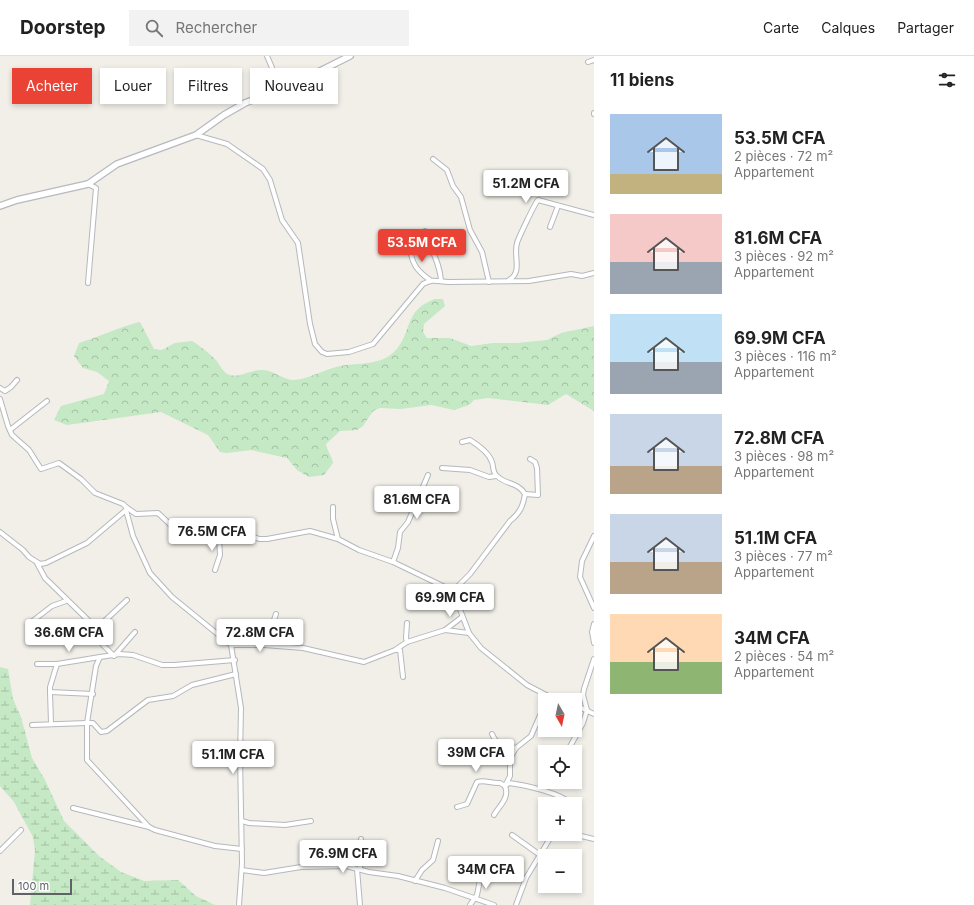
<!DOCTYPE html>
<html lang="fr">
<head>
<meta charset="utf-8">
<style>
  :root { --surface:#fff; --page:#f2f2f2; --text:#222; --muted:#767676; --line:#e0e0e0; --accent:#ea4335 }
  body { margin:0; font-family:Inter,sans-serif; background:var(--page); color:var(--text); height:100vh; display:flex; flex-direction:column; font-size:15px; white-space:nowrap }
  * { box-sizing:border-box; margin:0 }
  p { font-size:13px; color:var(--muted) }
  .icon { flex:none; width:22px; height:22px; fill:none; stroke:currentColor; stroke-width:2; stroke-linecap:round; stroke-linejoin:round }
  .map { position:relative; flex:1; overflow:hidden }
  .side { display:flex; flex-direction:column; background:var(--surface); width:380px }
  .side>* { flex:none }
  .banner { position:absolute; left:12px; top:12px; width:380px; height:36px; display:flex; gap:8px }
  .needle { width:26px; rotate:171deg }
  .tools { position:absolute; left:538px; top:637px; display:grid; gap:8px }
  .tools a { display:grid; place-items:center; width:44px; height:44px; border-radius:0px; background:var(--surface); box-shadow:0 2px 6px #0003; font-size:20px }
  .scale { position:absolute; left:12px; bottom:10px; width:60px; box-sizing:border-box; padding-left:4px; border:2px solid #5f6368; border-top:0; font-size:11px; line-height:14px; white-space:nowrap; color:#5f6368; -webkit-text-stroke:3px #fff; paint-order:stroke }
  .price { position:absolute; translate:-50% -34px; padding:0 9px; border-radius:4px; background:#fff; color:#222; font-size:13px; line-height:26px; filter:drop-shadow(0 1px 2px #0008) }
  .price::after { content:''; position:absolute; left:50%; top:24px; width:12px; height:9px; margin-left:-6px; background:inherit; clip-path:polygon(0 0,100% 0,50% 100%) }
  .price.selected { background:var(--accent); color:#fff }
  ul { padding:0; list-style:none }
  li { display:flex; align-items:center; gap:12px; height:100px; padding:0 16px }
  li span { display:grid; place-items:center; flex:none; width:112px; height:80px; border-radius:0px; color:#555 }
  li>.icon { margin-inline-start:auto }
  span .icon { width:48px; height:48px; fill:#fffc; stroke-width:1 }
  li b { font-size:17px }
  h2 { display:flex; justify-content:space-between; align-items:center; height:48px; padding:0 16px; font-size:17px }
  .chip { padding:0 14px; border-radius:0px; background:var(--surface); box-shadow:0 2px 6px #0003; font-size:14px; line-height:36px }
  .chip.selected { background:var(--accent); color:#fff }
  header { display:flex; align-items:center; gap:24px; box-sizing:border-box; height:56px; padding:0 20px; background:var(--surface); border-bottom:1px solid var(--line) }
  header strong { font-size:19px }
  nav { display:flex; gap:22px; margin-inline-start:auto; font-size:14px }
  .search { width:280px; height:36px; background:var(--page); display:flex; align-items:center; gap:10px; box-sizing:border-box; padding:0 14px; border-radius:0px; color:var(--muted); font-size:15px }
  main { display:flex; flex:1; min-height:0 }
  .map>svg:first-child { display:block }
  .forest { fill:url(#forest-crowns) }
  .wetland { fill:url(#wetland-marsh) }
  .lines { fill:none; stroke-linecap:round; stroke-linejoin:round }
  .street-casing { stroke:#b5b8bc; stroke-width:6 }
  .secondary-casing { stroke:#b6babf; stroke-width:8 }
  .street { stroke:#fff; stroke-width:4 }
  .secondary { stroke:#fff; stroke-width:5.5 }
</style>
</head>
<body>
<header>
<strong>Doorstep</strong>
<div class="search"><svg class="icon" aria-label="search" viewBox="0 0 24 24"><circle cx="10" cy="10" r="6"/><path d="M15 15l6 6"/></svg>Rechercher</div>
<nav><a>Carte</a><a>Calques</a><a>Partager</a></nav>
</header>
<main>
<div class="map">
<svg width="594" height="849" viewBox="0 0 594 849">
  <defs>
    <pattern id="forest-crowns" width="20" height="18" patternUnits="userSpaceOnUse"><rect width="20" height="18" fill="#c5e8c5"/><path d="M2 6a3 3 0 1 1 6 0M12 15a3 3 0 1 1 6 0" fill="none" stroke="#a3c0a4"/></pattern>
    <pattern id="wetland-marsh" width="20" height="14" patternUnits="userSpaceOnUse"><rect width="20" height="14" fill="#c5e8c5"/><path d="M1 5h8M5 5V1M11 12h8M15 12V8" fill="none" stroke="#a3c0a4"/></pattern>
  </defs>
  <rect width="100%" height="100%" fill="#f1efe8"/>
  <!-- forest -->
  <path class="forest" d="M435,243H443L445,250L424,268L423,276L427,282H450L471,290L493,287H517L547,284L561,277L594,270V355L566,338L548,349L488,342L474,344L469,349L454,354L431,349L401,353L380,352L373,355L363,370L357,374L340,375L326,388C327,395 332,400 333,407L324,419L309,421L297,414L287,402L251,394L227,397L220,396L208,379L161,356L67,369L54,364L61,350L104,338L109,325L97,316L83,312L74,300L79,287C99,281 119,271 140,266L154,293L162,294L175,287L192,285C200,290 209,297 216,304C220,309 223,317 230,319C240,322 252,313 263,314C273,314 282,323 292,324C303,325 324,314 336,311C354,306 379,311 394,296C413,277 403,254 435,243Z"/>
  <!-- wetland -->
  <polygon class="wetland" points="0,611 8,613 13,643 21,661 32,702 45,724 64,765 99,800 121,816 144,825 178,824 196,840 215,849 30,849 35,795 33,781 14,746 0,730"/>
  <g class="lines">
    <defs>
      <g id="street">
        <polyline points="267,0 276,21 276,36"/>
        <polyline points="588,6 594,4"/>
        <polyline points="594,58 594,57"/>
        <path d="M196,79L227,88L263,113L270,124L282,164L298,187L310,268L315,288L322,296L327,298L349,296L373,288L423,228C434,222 438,226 449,226L529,225L571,218L582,220L594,217"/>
        <polyline points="433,103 447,114 453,130 461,141 470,174 482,196 489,226"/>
        <polyline points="88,128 96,132 88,227"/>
        <polyline points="550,171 558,150"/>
        <path d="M425,175C430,193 440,206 441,225"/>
        <path d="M410,191C411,207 417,215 430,224"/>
        <path d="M509,224C523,216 513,200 517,187C518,183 535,147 538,144L594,159"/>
        <polyline points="0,332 5,335 11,331 17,324"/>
        <polyline points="0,343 8,370 12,379 29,394 41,413 59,407 81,423 95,437 123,448 126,451"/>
        <polyline points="10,374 47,345"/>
        <polyline points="442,412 470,414 489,421 496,420"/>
        <polyline points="525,438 538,439 537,412 535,406 530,403"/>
        <polyline points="333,451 333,463 338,483"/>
        <polyline points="126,454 133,480 150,517 172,541 231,589 264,589 303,592 364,606 395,594 407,586 445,574 469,577"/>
        <polyline points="0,476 23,494 29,501 40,508 46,507 87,487 126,454 126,451 136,458 158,457 178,476 189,481 201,483 219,482 244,477 259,483 267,483 310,475 338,483 359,494 393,506 449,533 458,548 469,577 481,592 527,629 548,640 561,644"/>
        <polyline points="594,480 582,505 580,521 594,552"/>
        <polyline points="393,506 398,492 400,476 408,466 428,419"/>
        <polyline points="37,507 45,522 89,565 103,589 114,600 135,576"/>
        <polyline points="215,514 220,499 219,482"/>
        <path d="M453,538L454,534L470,518L510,465C520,457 523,450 525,438C518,426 506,429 497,420C492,416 494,411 492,406C489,397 478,389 470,384L462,386"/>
        <polyline points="30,567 52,550 66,545"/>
        <polyline points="594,568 592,576 594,587"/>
        <polyline points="445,574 462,561"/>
        <polyline points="94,575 127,544"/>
        <polyline points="407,586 406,582 407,567"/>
        <polyline points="231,589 241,652 240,701 242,807 239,849"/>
        <polyline points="269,589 272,570 276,558"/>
        <polyline points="396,594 400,594 403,621"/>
        <polyline points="37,608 57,608 100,601"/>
        <polyline points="57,608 50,631 50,636 93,638"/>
        <polyline points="50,636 51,667"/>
        <polyline points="575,649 594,658"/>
        <polyline points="32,669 87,667 93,667 101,676 107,675 148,644 173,640 192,629 236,618"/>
        <path d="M492,678C499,693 504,688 516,692"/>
        <polyline points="567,696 583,667 587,654 583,639 584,633 594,603"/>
        <path d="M505,730L509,727C525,729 561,737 572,748"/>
        <path d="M457,751L467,748L477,726C485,723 491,728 500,727L505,730"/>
        <polyline points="73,752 149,771 155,774 215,790 242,793"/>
        <path d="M494,759C499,750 510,742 505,730L510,720V702L516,692L531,680L545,648"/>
        <polyline points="242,765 249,767 285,769 311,765"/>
        <polyline points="149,771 87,704 87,667 96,610 100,601 120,598 133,599 162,609 174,609 235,604"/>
        <polyline points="573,778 594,783"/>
        <polyline points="512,779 540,799"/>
        <polyline points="0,795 21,774"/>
        <polyline points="331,810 335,790"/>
        <polyline points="357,813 360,849"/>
        <polyline points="360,813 361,783"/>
        <polyline points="242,814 264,817 301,811 346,810 369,816 398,820 445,832 494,849"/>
        <polyline points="415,825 422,814 433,804 438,785"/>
        <polyline points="470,849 477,839 481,819"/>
        <polyline points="516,849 526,822 549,784"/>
      </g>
      <polyline id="secondary" points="0,150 17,144 88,128 117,108 196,79 224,59 245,47 298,26 350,0"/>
    </defs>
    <!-- street casing -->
    <use href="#street" class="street-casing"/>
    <!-- secondary casing -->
    <use href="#secondary" class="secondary-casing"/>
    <!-- street -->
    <use href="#street" class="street"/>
    <!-- secondary -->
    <use href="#secondary" class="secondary"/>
  </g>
</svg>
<div class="tools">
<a><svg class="needle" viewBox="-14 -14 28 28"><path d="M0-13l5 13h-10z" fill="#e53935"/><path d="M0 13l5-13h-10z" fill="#767676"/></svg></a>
<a><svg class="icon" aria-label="locate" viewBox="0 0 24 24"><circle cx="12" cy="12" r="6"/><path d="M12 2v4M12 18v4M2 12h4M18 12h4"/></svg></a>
<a>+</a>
<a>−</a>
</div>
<div class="scale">100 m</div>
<b class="price" style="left:526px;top:148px">51.2M CFA</b>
<b class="price selected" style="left:422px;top:207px">53.5M CFA</b>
<b class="price" style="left:417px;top:464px">81.6M CFA</b>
<b class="price" style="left:212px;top:496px">76.5M CFA</b>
<b class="price" style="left:450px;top:562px">69.9M CFA</b>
<b class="price" style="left:69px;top:597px">36.6M CFA</b>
<b class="price" style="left:260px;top:597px">72.8M CFA</b>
<b class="price" style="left:476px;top:717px">39M CFA</b>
<b class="price" style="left:233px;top:719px">51.1M CFA</b>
<b class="price" style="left:343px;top:818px">76.9M CFA</b>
<b class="price" style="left:486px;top:834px">34M CFA</b>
<div class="banner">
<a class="chip selected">Acheter</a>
<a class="chip">Louer</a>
<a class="chip">Filtres</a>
<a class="chip">Nouveau</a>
</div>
</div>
<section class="side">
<h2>11 biens<svg class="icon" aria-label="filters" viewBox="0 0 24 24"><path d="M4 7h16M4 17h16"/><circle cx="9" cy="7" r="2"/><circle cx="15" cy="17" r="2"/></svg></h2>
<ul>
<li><span style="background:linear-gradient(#a9c7e8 75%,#c2b280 0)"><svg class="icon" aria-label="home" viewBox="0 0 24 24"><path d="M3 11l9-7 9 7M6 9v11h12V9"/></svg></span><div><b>53.5M CFA</b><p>2 pièces · 72 m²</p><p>Appartement</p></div></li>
<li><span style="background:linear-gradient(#f6c9c9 60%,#9aa5b1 0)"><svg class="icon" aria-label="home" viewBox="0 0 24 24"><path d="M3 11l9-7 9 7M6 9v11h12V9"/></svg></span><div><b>81.6M CFA</b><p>3 pièces · 92 m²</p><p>Appartement</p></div></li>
<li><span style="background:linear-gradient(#bfe0f5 60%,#9aa5b1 0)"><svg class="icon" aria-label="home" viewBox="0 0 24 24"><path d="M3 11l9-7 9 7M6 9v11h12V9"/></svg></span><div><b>69.9M CFA</b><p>3 pièces · 116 m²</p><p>Appartement</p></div></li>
<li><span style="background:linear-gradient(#c9d6e8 65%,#b9a48a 0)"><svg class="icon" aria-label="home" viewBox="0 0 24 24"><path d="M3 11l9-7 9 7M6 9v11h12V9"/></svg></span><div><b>72.8M CFA</b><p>3 pièces · 98 m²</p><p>Appartement</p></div></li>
<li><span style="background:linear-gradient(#c9d6e8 60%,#b9a48a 0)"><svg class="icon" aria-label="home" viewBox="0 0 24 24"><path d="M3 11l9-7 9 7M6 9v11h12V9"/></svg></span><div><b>51.1M CFA</b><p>3 pièces · 77 m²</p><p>Appartement</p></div></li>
<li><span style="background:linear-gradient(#ffd9b3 60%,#8fb573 0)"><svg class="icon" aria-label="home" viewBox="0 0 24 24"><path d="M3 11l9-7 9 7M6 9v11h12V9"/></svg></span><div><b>34M CFA</b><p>2 pièces · 54 m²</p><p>Appartement</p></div></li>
</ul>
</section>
</main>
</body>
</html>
